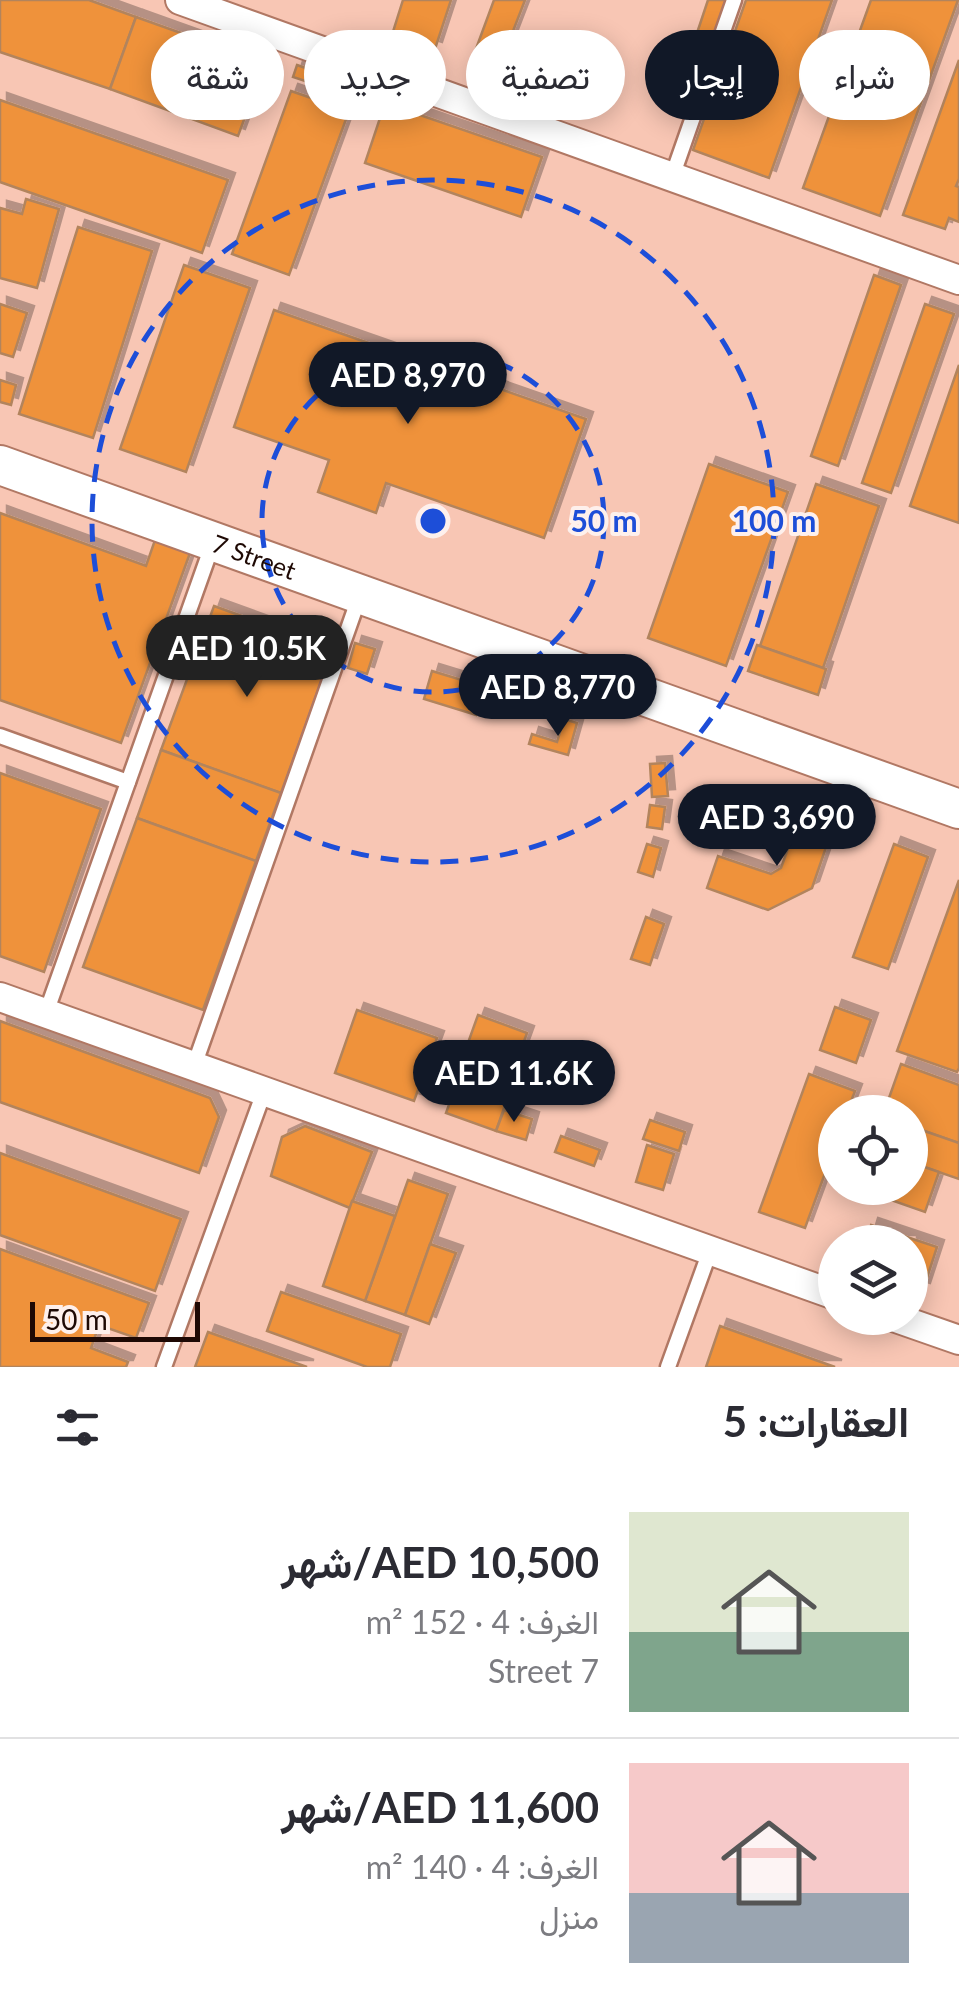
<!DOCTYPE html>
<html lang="ar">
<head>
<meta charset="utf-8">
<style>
  :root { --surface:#fff; --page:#f7f7f7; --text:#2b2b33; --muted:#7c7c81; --line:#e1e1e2; --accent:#111827 }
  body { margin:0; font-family:Lato,Vazirmatn,sans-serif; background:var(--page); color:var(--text); direction:rtl; height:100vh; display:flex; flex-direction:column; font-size:38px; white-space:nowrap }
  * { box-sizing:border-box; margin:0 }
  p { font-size:32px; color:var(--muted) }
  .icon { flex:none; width:55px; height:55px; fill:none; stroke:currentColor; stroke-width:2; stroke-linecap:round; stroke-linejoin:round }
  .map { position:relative; height:1367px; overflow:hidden; direction:ltr }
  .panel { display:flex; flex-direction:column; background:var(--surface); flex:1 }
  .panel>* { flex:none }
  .top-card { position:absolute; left:30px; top:30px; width:900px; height:90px; direction:rtl; display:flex; gap:20px }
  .controls { position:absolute; left:818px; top:1095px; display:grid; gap:20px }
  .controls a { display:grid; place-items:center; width:110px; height:110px; border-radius:50%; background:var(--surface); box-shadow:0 5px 25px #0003; font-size:50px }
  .scale { position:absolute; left:30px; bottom:25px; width:170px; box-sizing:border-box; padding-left:10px; border:5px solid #1e0904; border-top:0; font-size:28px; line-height:35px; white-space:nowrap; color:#1e0904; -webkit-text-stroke:8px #fef0ec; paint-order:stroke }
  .price { position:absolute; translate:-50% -85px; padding:0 22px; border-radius:35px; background:var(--accent); color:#fff; font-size:32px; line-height:65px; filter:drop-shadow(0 2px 5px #0008) }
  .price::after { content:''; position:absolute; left:50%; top:60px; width:30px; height:22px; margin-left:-15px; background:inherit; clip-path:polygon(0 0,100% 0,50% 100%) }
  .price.selected { background:#222; color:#fff }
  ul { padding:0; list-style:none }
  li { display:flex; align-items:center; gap:30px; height:250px; padding:0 50px }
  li+li { border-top:2px solid var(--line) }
  li span { display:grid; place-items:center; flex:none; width:280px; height:200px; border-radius:0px; color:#555 }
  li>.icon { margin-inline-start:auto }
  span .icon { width:120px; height:120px; fill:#fffc; stroke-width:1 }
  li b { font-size:42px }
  h2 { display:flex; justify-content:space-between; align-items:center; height:120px; padding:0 50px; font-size:42px }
  .chip { padding:0 35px; border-radius:45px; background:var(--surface); box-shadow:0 5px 25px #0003; font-size:35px; line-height:90px }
  .chip.selected { background:var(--accent); color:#fff }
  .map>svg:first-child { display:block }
  .building { fill:#ef923a; stroke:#b2845d; stroke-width:2.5; filter:url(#shadow) }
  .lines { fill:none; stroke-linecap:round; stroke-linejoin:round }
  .lane-casing { stroke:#b17864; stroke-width:19 }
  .street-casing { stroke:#b17864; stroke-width:32 }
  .secondary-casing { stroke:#b17864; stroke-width:42 }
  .lane { stroke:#fff; stroke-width:14 }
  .street { stroke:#fff; stroke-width:28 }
  .secondary { stroke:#fff; stroke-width:38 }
  .ring { fill:none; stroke:#1d4ed8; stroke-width:5; stroke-dasharray:18 12 }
  .labels { text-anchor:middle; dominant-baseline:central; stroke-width:8; stroke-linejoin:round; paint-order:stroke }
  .street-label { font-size:25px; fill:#1e0904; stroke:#fef0ec }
  .centre { fill:#1d4ed8; stroke:#fef0ec; stroke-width:5 }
  .ring-label { font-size:30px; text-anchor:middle; font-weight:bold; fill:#1d4ed8; stroke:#fef0ec; stroke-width:8; stroke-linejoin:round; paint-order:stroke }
</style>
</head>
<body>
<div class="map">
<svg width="959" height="1367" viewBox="0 0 959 1367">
  <defs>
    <filter id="shadow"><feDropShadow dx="7" dy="-7" stdDeviation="0" flood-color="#0004"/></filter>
  </defs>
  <rect width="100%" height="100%" fill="#f8c6b4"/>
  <!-- building -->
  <g class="building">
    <polygon points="0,0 89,0 136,17 110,89 0,52"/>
    <polygon points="403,0 451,0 435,49 392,35"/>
    <polygon points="494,0 525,0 496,75 470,65"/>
    <polygon points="708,0 727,0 704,68 687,63"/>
    <polygon points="746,0 832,0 769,178 693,150"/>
    <polygon points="871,0 958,0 880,216 803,188"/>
    <polygon points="136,17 265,63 238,136 110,89"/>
    <polygon points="959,60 959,179 956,186 959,187 959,222 949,218 945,229 903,215"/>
    <polygon points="297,65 357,86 353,97 293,77"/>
    <polygon points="291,91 349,111 289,275 232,254"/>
    <polygon points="0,100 228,180 202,253 0,182"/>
    <polygon points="385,103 542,157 521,217 365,163"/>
    <polygon points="26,199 59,209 37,288 0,278 0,208 22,214"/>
    <polygon points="78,227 152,251 93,438 19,414"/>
    <polygon points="184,265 250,288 186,472 120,449"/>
    <polygon points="874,275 901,285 838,466 811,456"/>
    <polygon points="0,304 27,313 13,357 0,353"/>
    <polygon points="925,304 954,314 891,493 862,483"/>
    <polygon points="274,310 586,419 544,538 386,483 376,513 318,492 329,460 234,427"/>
    <polygon points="959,365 959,523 910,506"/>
    <polygon points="0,380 16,385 11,405 0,402"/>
    <polygon points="709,464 788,492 726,666 648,638"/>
    <polygon points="816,484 879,506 823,668 760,646"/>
    <polygon points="0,513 146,566 155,540 190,553 121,743 0,700"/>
    <polygon points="214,606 333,649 281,793 161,750"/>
    <polygon points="355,643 375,649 367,674 348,668"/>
    <polygon points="757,645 826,669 818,695 748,671"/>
    <polygon points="432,671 485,687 476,715 424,699"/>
    <polygon points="564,719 577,723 568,755 529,744 532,734 557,742"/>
    <polygon points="161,750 281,793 256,861 137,818"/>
    <polygon points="665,763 668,796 652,797 650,764"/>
    <polygon points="0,773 101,809 44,972 0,956"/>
    <polygon points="650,805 665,807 662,829 647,827"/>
    <polygon points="801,813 834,824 812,888 768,910 707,888 718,856 771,874 781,868"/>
    <polygon points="137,818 256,861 203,1010 83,967"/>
    <polygon points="647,844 661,848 653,877 638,872"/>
    <polygon points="894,844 928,857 888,969 853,957"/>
    <polygon points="959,880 959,1068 957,1072 897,1051"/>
    <polygon points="646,917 664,924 650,965 631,959"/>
    <polygon points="835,1007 871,1020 856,1063 820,1050"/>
    <polygon points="357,1010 437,1038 414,1101 335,1073"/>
    <polygon points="478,1015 527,1033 508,1085 459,1068"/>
    <polygon points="0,1021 210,1098 219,1117 199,1173 0,1102"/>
    <polygon points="901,1064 959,1085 959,1143 910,1126 910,1112 884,1112"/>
    <polygon points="460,1074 510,1091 496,1131 446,1113"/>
    <polygon points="809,1074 855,1091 847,1112 835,1112 835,1146 805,1228 759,1212"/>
    <polygon points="504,1110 532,1119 526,1140 496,1131"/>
    <polygon points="650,1120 685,1132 679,1151 643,1139"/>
    <polygon points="305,1126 372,1152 350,1208 271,1176 282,1137"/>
    <polygon points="910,1126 959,1143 959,1179 910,1162"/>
    <polygon points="561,1136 600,1150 594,1166 555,1152"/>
    <polygon points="647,1145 674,1154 663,1190 636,1182"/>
    <polygon points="0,1153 181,1219 155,1291 0,1235"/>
    <polygon points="910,1162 939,1172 925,1212 857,1188 910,1188"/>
    <polygon points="408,1180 448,1194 405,1315 365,1301"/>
    <polygon points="352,1201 395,1216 365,1301 323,1286"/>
    <polygon points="871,1225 937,1247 923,1290 910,1286 910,1242 866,1242"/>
    <polygon points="430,1244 456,1253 429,1324 405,1315"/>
    <polygon points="0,1249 149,1303 136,1338 99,1325 91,1348 128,1362 126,1367 0,1367"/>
    <polygon points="281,1292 401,1334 390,1367 367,1367 267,1331"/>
    <polygon points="720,1326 835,1367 706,1367"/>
    <polygon points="208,1332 307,1367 195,1367"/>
  </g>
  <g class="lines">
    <defs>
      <g id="lane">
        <polyline points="672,177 734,0"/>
        <polyline points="0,736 128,782"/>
        <polyline points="46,1013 213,543"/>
        <polyline points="194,1066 360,595"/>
        <polyline points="164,1367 264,1092"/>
        <polyline points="668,1367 710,1251"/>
      </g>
      <g id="street">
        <polyline points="180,0 959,280"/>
        <polyline points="0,997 835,1295"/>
        <polyline points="896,1318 959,1340"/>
      </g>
      <g id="secondary">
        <path id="s1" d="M0,465L959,809"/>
      </g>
    </defs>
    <!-- lane casing -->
    <use href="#lane" class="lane-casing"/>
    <!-- street casing -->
    <use href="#street" class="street-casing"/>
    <!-- secondary casing -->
    <use href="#secondary" class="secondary-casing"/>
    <!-- lane -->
    <use href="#lane" class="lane"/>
    <!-- street -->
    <use href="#street" class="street"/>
    <!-- secondary -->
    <use href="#secondary" class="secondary"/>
  </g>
  <!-- distance rings -->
  <g class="ring">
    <circle cx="433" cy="521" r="171"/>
    <circle cx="433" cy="521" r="341"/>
  </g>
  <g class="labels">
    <!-- street labels -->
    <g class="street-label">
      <text stroke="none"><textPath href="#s1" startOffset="270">7 Street</textPath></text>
    </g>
  </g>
  <circle cx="433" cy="521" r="15" class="centre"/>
  <g class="ring-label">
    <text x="604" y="532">50 m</text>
    <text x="774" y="532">100 m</text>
  </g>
</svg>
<div class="controls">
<a><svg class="icon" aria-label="locate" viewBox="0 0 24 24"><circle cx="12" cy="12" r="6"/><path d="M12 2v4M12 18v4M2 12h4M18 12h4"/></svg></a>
<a><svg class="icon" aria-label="layers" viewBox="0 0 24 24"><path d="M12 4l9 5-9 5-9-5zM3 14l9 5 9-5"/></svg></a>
</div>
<div class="scale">50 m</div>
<b class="price" style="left:408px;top:427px">AED 8,970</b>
<b class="price selected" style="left:247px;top:700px">AED 10.5K</b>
<b class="price" style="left:558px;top:739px">AED 8,770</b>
<b class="price" style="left:777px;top:869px">AED 3,690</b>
<b class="price" style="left:514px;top:1125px">AED 11.6K</b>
<div class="top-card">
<a class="chip">شراء</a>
<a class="chip selected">إيجار</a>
<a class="chip">تصفية</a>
<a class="chip">جديد</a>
<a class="chip">شقة</a>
</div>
</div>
<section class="panel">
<h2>العقارات: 5<svg class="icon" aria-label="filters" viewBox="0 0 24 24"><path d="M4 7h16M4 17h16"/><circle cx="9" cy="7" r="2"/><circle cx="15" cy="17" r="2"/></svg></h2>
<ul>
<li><span style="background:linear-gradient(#dfe7d0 60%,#7fa58c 0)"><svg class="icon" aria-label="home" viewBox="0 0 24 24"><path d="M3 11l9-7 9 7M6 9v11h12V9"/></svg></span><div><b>AED 10,500/شهر</b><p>الغرف: 4 · 152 m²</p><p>7 Street</p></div></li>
<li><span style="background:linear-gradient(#f6c9c9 65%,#9aa5b1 0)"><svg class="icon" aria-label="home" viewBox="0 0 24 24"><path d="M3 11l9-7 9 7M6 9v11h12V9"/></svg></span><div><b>AED 11,600/شهر</b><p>الغرف: 4 · 140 m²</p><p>منزل</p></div></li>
</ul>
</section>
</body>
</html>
